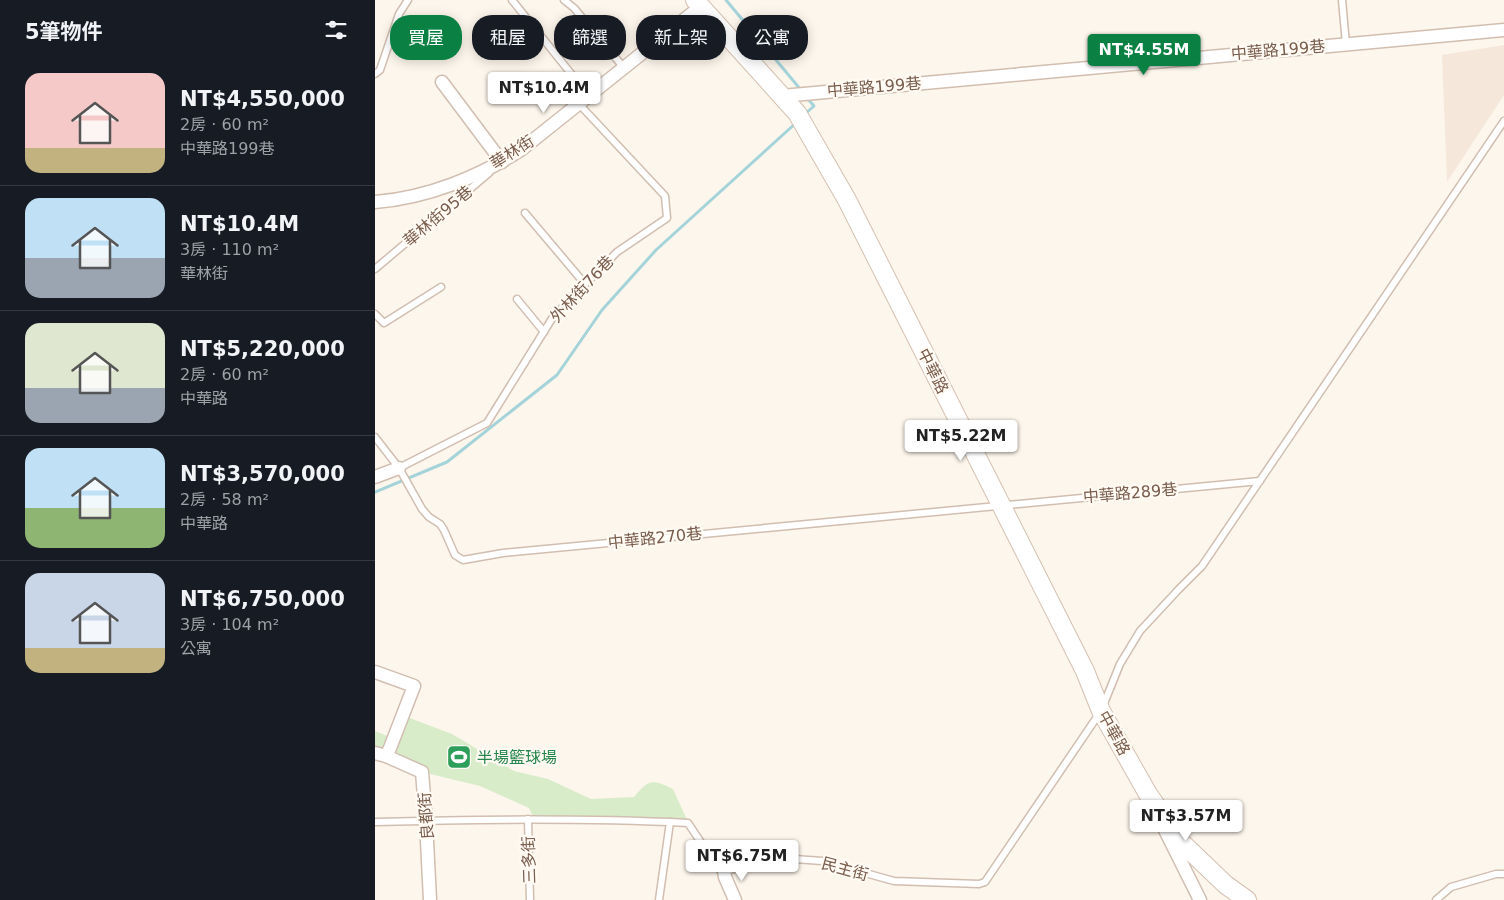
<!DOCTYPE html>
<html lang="zh-TW">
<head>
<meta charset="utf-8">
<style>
  :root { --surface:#171b24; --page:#20242c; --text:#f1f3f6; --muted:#9ea1a6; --line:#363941; --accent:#0b8043 }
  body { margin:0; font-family:"DejaVu Sans","Noto Sans TC",sans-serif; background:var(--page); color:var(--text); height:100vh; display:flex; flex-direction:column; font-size:19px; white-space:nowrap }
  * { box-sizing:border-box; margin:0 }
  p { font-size:16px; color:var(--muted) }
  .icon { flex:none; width:28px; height:28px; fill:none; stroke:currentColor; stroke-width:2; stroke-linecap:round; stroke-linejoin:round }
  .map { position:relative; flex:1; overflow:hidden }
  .details { display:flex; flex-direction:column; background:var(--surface); width:375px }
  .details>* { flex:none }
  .guide { position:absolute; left:15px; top:15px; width:475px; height:45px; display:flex; gap:10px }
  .price { position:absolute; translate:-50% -42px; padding:0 11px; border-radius:5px; background:#fff; color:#222; font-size:16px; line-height:32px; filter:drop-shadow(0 1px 2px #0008) }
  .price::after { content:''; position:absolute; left:50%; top:30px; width:15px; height:11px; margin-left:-8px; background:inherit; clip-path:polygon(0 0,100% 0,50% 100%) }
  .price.selected { background:var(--accent); color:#fff }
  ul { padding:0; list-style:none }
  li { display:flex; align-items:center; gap:15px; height:125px; padding:0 25px }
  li+li { border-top:1px solid var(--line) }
  li span { display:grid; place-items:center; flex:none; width:140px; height:100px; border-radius:15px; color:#555 }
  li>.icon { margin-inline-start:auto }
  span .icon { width:60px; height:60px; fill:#fffc; stroke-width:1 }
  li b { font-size:21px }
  h2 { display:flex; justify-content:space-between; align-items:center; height:60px; padding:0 25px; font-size:21px }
  .pill { padding:0 18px; border-radius:20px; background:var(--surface); box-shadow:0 2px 12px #0003; font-size:18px; line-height:45px }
  .pill.selected { background:var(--accent); color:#fff }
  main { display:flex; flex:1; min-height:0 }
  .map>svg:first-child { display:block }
  .residential { fill:#f5e8da }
  .green { fill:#d8ecc9 }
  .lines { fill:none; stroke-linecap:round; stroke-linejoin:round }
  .stream { stroke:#a5d3da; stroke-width:3 }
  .service-casing { stroke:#d1beb0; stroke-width:9 }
  .minor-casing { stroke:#d1beb0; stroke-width:15 }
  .secondary-casing { stroke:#d6c0b0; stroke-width:20 }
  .service { stroke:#fff; stroke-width:6 }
  .minor { stroke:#fff; stroke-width:12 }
  .secondary { stroke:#fff; stroke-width:18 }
  .labels { text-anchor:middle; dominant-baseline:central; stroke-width:4.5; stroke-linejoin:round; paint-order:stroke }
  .street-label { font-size:16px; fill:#7a5c4d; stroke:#fffaf3 }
  .leisure-label { font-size:16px; fill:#27864d; stroke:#fffaf3; text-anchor:start }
</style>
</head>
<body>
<main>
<section class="details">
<h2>5筆物件<svg class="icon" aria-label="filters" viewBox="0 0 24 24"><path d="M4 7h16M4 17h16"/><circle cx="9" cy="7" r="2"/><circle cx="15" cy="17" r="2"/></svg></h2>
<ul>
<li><span style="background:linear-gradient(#f6c9c9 75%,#c2b280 0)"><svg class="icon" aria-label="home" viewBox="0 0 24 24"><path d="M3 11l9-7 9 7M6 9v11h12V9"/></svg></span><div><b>NT$4,550,000</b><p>2房 · 60 m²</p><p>中華路199巷</p></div></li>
<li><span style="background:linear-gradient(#bfe0f5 60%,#9aa5b1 0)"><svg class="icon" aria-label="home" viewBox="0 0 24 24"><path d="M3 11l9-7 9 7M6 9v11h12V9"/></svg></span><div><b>NT$10.4M</b><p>3房 · 110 m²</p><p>華林街</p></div></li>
<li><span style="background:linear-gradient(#dfe7d0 65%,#9aa5b1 0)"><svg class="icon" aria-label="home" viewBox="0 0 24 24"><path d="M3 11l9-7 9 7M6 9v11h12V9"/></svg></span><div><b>NT$5,220,000</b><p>2房 · 60 m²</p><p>中華路</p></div></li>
<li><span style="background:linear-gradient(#bfe0f5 60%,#8fb573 0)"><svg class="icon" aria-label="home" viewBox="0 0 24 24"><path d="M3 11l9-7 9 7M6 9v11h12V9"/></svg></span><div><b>NT$3,570,000</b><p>2房 · 58 m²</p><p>中華路</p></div></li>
<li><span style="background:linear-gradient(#c9d6e8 75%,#c2b280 0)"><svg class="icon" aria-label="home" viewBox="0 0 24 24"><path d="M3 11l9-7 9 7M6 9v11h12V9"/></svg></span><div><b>NT$6,750,000</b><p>3房 · 104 m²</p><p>公寓</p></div></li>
</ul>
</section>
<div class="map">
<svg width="1129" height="900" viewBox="0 0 1129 900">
  <rect width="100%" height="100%" fill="#fdf6ec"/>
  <!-- residential -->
  <polygon class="residential" points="1129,45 1129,95 1072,182 1067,55"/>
  <!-- green -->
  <path class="green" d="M32,717L77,734L139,771L173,779L216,799L259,797C274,779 277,779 298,789L312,820L158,817L154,808L105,786L51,773L0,752V731L22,740Z"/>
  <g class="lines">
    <!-- stream -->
    <g class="stream">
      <polyline points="351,0 426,90"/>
      <polyline points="430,114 439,106 431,97"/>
      <polyline points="0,492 72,462 182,375 227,310 281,250 422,122"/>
    </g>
    <defs>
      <g id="service">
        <polyline points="137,0 214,96"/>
        <polyline points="189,0 199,8 249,68"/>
        <polyline points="967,0 971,44"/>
        <polyline points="0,74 5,70 24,14 33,0"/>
        <polyline points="150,213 210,284"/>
        <polyline points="0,269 114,173"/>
        <polyline points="142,299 169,332"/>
        <polyline points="0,314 9,323 66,287"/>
        <polyline points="0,437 24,468 47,509 54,517 65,524 69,530 80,555 88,560 128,553 885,481"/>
        <polyline points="24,468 112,423 178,317 242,252 292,218 290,196 204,104"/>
        <polyline points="153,819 155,900"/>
        <path d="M0,822C105,819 209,818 313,823L341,865L344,869L349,871L364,868L377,863L406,858L447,861L519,881L604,884L610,882L726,711L745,664L765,631L804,589L827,566L1129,121"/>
        <polyline points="284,900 295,822"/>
        <polyline points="1061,900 1076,887 1121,874 1129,874"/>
      </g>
      <g id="minor">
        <polyline points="67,82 127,162"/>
        <polyline points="407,96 1129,30"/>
        <path d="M0,202C52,198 104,177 147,149L325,7"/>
        <polyline points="0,477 24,468"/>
        <polyline points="0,672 39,686 15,748 11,756"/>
        <polyline points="0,753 11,756 47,772 51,821 55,900"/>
        <polyline points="788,826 825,900"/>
        <polyline points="349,871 350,877 360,900"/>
      </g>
      <polyline id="secondary" points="320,0 422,113 472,200 710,671 726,711 773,794 807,843 851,885 872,900"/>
    </defs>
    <!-- service casing -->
    <use href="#service" class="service-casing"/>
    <!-- minor casing -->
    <use href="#minor" class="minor-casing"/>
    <!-- secondary casing -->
    <use href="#secondary" class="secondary-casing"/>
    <!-- service -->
    <use href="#service" class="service"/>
    <!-- minor -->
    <use href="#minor" class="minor"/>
    <!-- secondary -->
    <use href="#secondary" class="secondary"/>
  </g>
  <!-- icons -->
  <defs>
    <symbol id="stadium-square" viewBox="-11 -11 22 22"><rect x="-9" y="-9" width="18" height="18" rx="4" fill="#2e9e5b" stroke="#fffaf3"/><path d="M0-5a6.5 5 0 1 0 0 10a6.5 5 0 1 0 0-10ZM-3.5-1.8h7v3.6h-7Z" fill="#fff"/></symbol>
  </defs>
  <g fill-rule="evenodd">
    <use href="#stadium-square" x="70" y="743" width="28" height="28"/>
  </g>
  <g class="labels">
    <!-- street labels -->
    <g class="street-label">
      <text transform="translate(903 50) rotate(-5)">中華路199巷</text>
      <text transform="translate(499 87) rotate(-5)">中華路199巷</text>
      <text transform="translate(137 152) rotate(-32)">華林街</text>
      <text transform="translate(63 216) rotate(-40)">華林街95巷</text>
      <text transform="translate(207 289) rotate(-47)">外林街76巷</text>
      <text transform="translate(558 371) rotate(63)">中華路</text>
      <text transform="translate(755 493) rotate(-5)">中華路289巷</text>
      <text transform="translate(280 538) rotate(-6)">中華路270巷</text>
      <text transform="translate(739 733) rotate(61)">中華路</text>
      <text transform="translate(51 816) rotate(-94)">良都街</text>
      <text transform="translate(154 860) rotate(-92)">三多街</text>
      <text transform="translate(470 869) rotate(15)">民主街</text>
    </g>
    <!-- leisure labels -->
    <g class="leisure-label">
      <text x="102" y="757">半場籃球場</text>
    </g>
  </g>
</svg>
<b class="price selected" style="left:769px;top:76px">NT$4.55M</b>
<b class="price" style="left:169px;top:114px">NT$10.4M</b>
<b class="price" style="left:586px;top:462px">NT$5.22M</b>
<b class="price" style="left:811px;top:842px">NT$3.57M</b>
<b class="price" style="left:367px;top:882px">NT$6.75M</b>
<div class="guide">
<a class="pill selected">買屋</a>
<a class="pill">租屋</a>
<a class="pill">篩選</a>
<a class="pill">新上架</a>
<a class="pill">公寓</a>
</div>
</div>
</main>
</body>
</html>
